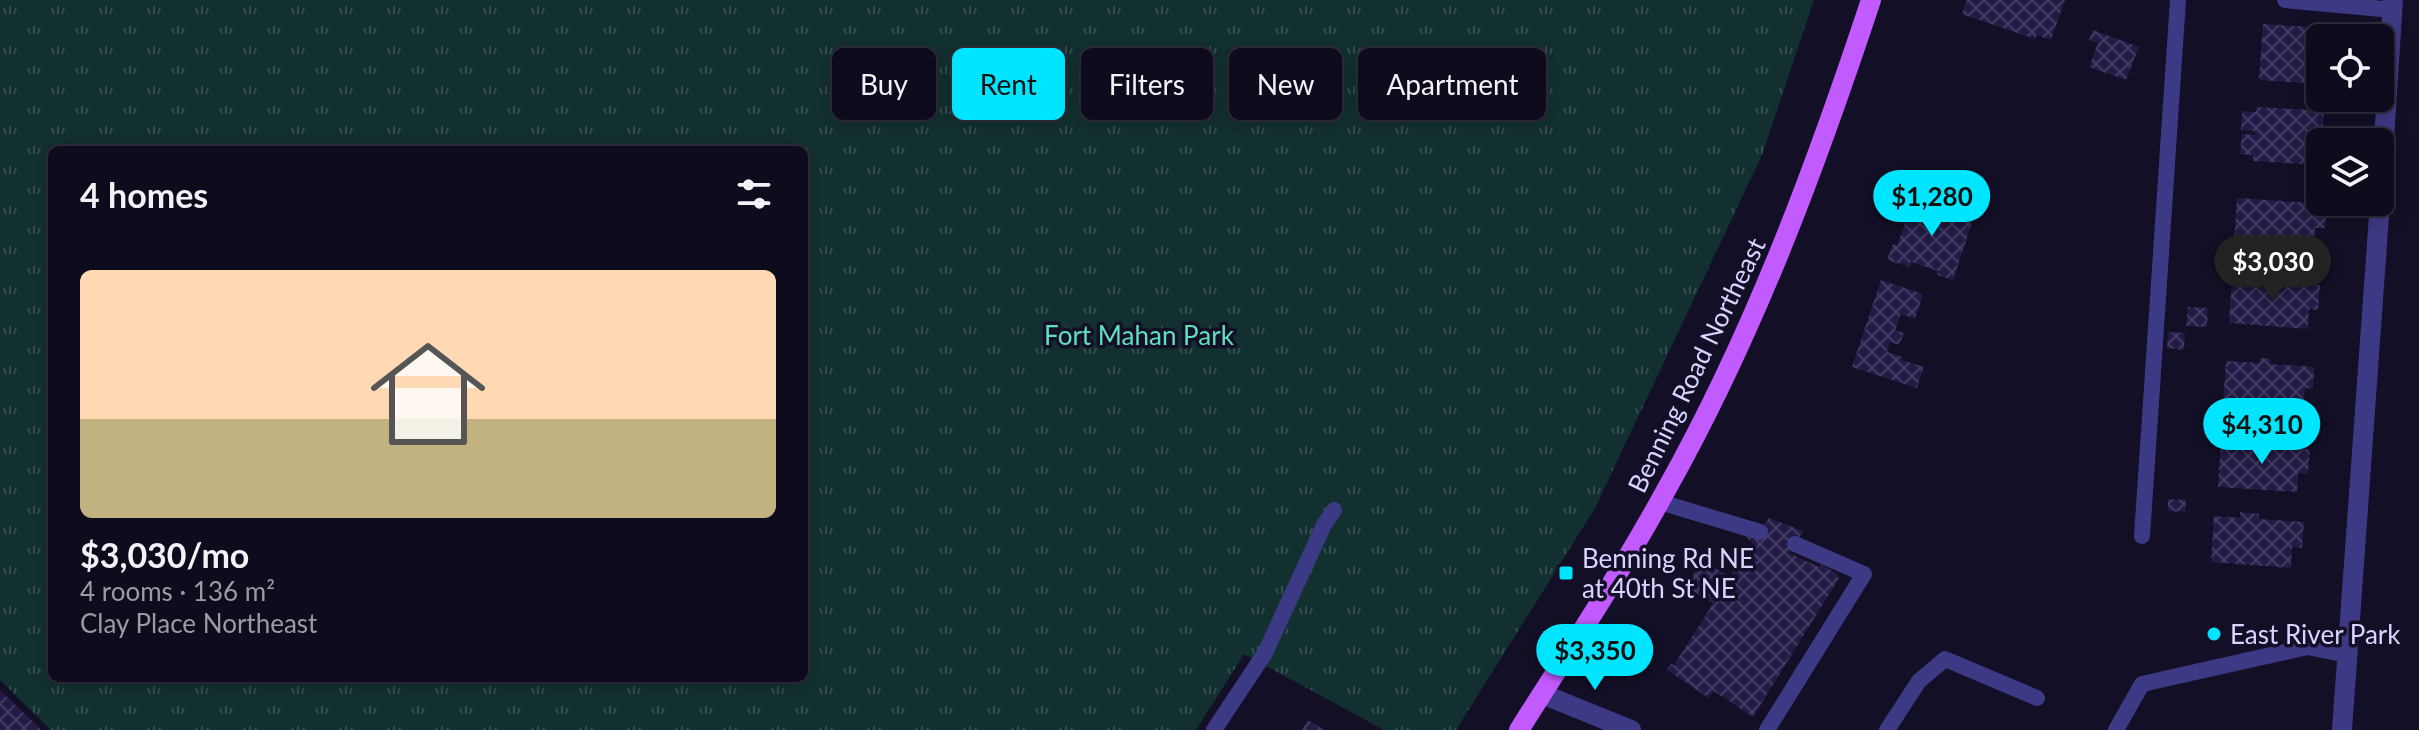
<!DOCTYPE html>
<html lang="en">
<head>
<meta charset="utf-8">
<style>
  :root { --surface:#0e0b1c; --page:#1c1929; --text:#f1f3f6; --muted:#9b9ba3; --line:#2e2b3b; --accent:#00e5ff }
  body { margin:0; font-family:Lato,sans-serif; background:var(--page); color:var(--text); height:100vh; display:flex; flex-direction:column; font-size:30px; white-space:nowrap }
  * { box-sizing:border-box; margin:0 }
  p { font-size:26px; color:var(--muted) }
  .icon { flex:none; width:44px; height:44px; fill:none; stroke:currentColor; stroke-width:2; stroke-linecap:round; stroke-linejoin:round }
  .map { position:relative; flex:1; overflow:hidden }
  .sheet { position:absolute; left:48px; top:146px; width:760px; height:536px; display:flex; flex-direction:column; background:var(--surface); border-radius:12px; box-shadow:0 4px 20px #0003,0 0 0 2px var(--line) }
  .sheet>* { flex:none }
  .top-card { position:absolute; left:832px; top:48px; width:760px; height:72px; display:flex; gap:16px }
  .controls { position:absolute; left:2306px; top:24px; display:grid; gap:16px }
  .controls a { display:grid; place-items:center; width:88px; height:88px; border-radius:12px; background:var(--surface); box-shadow:0 4px 20px #0003,0 0 0 2px var(--line); font-size:40px }
  .price { position:absolute; translate:-50% -68px; padding:0 18px; border-radius:28px; background:var(--accent); color:#111; font-size:26px; line-height:52px; filter:drop-shadow(0 2px 4px #0008) }
  .price::after { content:''; position:absolute; left:50%; top:48px; width:24px; height:18px; margin-left:-12px; background:inherit; clip-path:polygon(0 0,100% 0,50% 100%) }
  .price.selected { background:#222; color:#fff }
  ul { padding:0; list-style:none }
  li { display:grid; align-content:center; gap:16px; height:424px; padding:0 32px }
  li span { display:grid; place-items:center; height:248px; border-radius:12px; color:#555 }
  li>.icon { margin-inline-start:auto }
  span .icon { width:144px; height:144px; fill:#fffc; stroke-width:1 }
  li b { font-size:34px }
  h2 { display:flex; justify-content:space-between; align-items:center; height:96px; padding:0 32px; font-size:34px }
  .chip { padding:0 28px; border-radius:12px; background:var(--surface); box-shadow:0 4px 20px #0003,0 0 0 2px var(--line); font-size:28px; line-height:72px }
  .chip.selected { background:var(--accent); color:#111 }
  .map>svg:first-child { display:block }
  .park { fill:url(#park-tufts); fill-rule:evenodd }
  .building { fill:url(#building-cross-hatch) }
  .lines { fill:none; stroke-linecap:round; stroke-linejoin:round }
  .service { stroke:#3d3a85; stroke-width:16 }
  .minor { stroke:#3d3a85; stroke-width:20 }
  .primary { stroke:#c25bff; stroke-width:20 }
  .poi-dot { fill:#00e5ff; stroke:#130f26; stroke-width:3 }
  .labels { text-anchor:middle; dominant-baseline:central; stroke-width:7; stroke-linejoin:round; paint-order:stroke }
  .park-label { font-size:26px; fill:#5fe0c0; stroke:#130f26 }
  .street-label { font-size:26px; fill:#d9d4ff; stroke:#130f26 }
  .poi-label { font-size:26px; fill:#d9d4ff; stroke:#130f26; text-anchor:start }
</style>
</head>
<body>
<div class="map">
<svg width="2419" height="730" viewBox="0 0 2419 730">
  <defs>
    <pattern id="park-tufts" width="24" height="20" patternUnits="userSpaceOnUse" patternTransform="scale(2)"><rect width="24" height="20" fill="#12302f"/><path d="M3 7l-1-3M5 7V3M7 7l1-3M15 17l-1-3M17 17v-4M19 17l1-3" fill="none" stroke="#344d4e"/></pattern>
    <pattern id="building-cross-hatch" width="8" height="8" patternUnits="userSpaceOnUse" patternTransform="scale(2)"><rect width="8" height="8" fill="#241b47"/><path d="M0 0l8 8M0 8l8-8" fill="none" stroke="#433b63"/></pattern>
  </defs>
  <rect width="100%" height="100%" fill="#130f26"/>
  <!-- park -->
  <path class="park" d="M0,0H1814L1762,155L1595,508L1456,730H1384L1244,654L1196,730H51L0,680ZM52,150H804V678H52Z"/>
  <!-- building -->
  <g class="building">
    <polygon points="1967,0 2065,0 2051,40 2037,35 2035,39 1962,14"/>
    <polygon points="2263,24 2328,28 2327,38 2320,38 2320,84 2259,80"/>
    <polygon points="2093,30 2139,47 2126,80 2089,67 2098,43 2089,40"/>
    <polygon points="2257,107 2324,111 2320,165 2253,161 2253,155 2240,154 2242,134 2255,135 2255,131 2241,130 2242,111 2256,112"/>
    <polygon points="1909,195 1929,202 1928,206 1955,215 1957,211 1974,217 1953,280 1937,275 1938,271 1911,262 1909,267 1887,260 1893,244 1897,246 1909,212 1903,211"/>
    <polygon points="2237,198 2327,204 2325,228 2315,228 2314,247 2234,241"/>
    <polygon points="2265,276 2277,277 2276,281 2320,285 2318,310 2309,309 2308,329 2229,323 2232,279 2264,282"/>
    <polygon points="1881,280 1923,294 1915,319 1901,314 1895,330 1904,333 1899,345 1890,342 1887,352 1903,357 1902,360 1924,367 1917,388 1852,367"/>
    <polygon points="2188,307 2208,308 2207,327 2186,326"/>
    <polygon points="2168,332 2185,333 2184,350 2167,348"/>
    <polygon points="2260,358 2271,359 2270,364 2314,367 2313,389 2305,388 2303,410 2223,404 2226,361 2260,363"/>
    <polygon points="2246,438 2265,439 2265,446 2310,449 2308,474 2298,473 2297,492 2218,487 2221,443 2246,444"/>
    <polygon points="2168,499 2186,500 2185,512 2168,511"/>
    <polygon points="2240,512 2259,514 2259,519 2304,522 2302,548 2292,547 2291,568 2211,562 2214,516 2240,518"/>
    <polygon points="1769,518 1803,531 1789,553 1819,567 1821,564 1837,574 1836,576 1839,578 1753,717 1714,691 1709,698 1667,670 1671,664 1674,665 1713,604 1686,586 1703,560 1730,577 1747,547 1749,548 1752,542 1745,537 1746,535 1755,540"/>
    <polygon points="0,690 41,730 0,730"/>
    <polygon points="1308,720 1324,730 1302,730"/>
  </g>
  <g class="lines">
    <!-- service -->
    <g class="service">
      <polyline points="2285,0 2393,10"/>
      <polyline points="1660,502 1760,532"/>
      <polyline points="2142,536 2178,0"/>
      <polyline points="1214,730 1265,653 1324,525 1334,510"/>
      <polyline points="1767,730 1864,574 1795,544"/>
      <polyline points="1887,730 1919,681 1945,659 2037,698"/>
      <polyline points="2116,730 2142,684 2307,647 2348,655"/>
    </g>
    <!-- minor -->
    <g class="minor">
      <polyline points="2380,201 2393,0"/>
      <polyline points="1542,694 1631,730"/>
      <polyline points="2342,730 2380,202"/>
    </g>
    <!-- primary -->
    <path class="primary" d="M1519,730C1569,651 1620,574 1665,492C1753,336 1815,169 1871,0"/>
  </g>
  <!-- markers -->
  <g class="poi-dot">
    <rect x="1558" y="565" width="16" height="16" rx="4"/>
    <circle cx="2214" cy="634" r="8"/>
  </g>
  <g class="labels">
    <!-- park labels -->
    <g class="park-label">
      <text x="1139" y="335">Fort Mahan Park</text>
    </g>
    <!-- street labels -->
    <g class="street-label">
      <text transform="translate(1696 365) rotate(-64)">Benning Road Northeast</text>
    </g>
    <!-- poi labels -->
    <g class="poi-label">
      <text x="1582" y="558">Benning Rd NE<tspan x="1582" dy="30">at 40th St NE</tspan></text>
      <text x="2230" y="634">East River Park</text>
    </g>
  </g>
</svg>
<div class="controls">
<a><svg class="icon" aria-label="locate" viewBox="0 0 24 24"><circle cx="12" cy="12" r="6"/><path d="M12 2v4M12 18v4M2 12h4M18 12h4"/></svg></a>
<a><svg class="icon" aria-label="layers" viewBox="0 0 24 24"><path d="M12 4l9 5-9 5-9-5zM3 14l9 5 9-5"/></svg></a>
</div>
<b class="price" style="left:1932px;top:238px">$1,280</b>
<b class="price selected" style="left:2273px;top:303px">$3,030</b>
<b class="price" style="left:2262px;top:466px">$4,310</b>
<b class="price" style="left:1595px;top:692px">$3,350</b>
<div class="top-card">
<a class="chip">Buy</a>
<a class="chip selected">Rent</a>
<a class="chip">Filters</a>
<a class="chip">New</a>
<a class="chip">Apartment</a>
</div>
<section class="sheet">
<h2>4 homes<svg class="icon" aria-label="filters" viewBox="0 0 24 24"><path d="M4 7h16M4 17h16"/><circle cx="9" cy="7" r="2"/><circle cx="15" cy="17" r="2"/></svg></h2>
<ul>
<li><span style="background:linear-gradient(#ffd9b3 60%,#c2b280 0)"><svg class="icon" aria-label="home" viewBox="0 0 24 24"><path d="M3 11l9-7 9 7M6 9v11h12V9"/></svg></span><div><b>$3,030/mo</b><p>4 rooms · 136 m²</p><p>Clay Place Northeast</p></div></li>
</ul>
</section>
</div>
</body>
</html>
